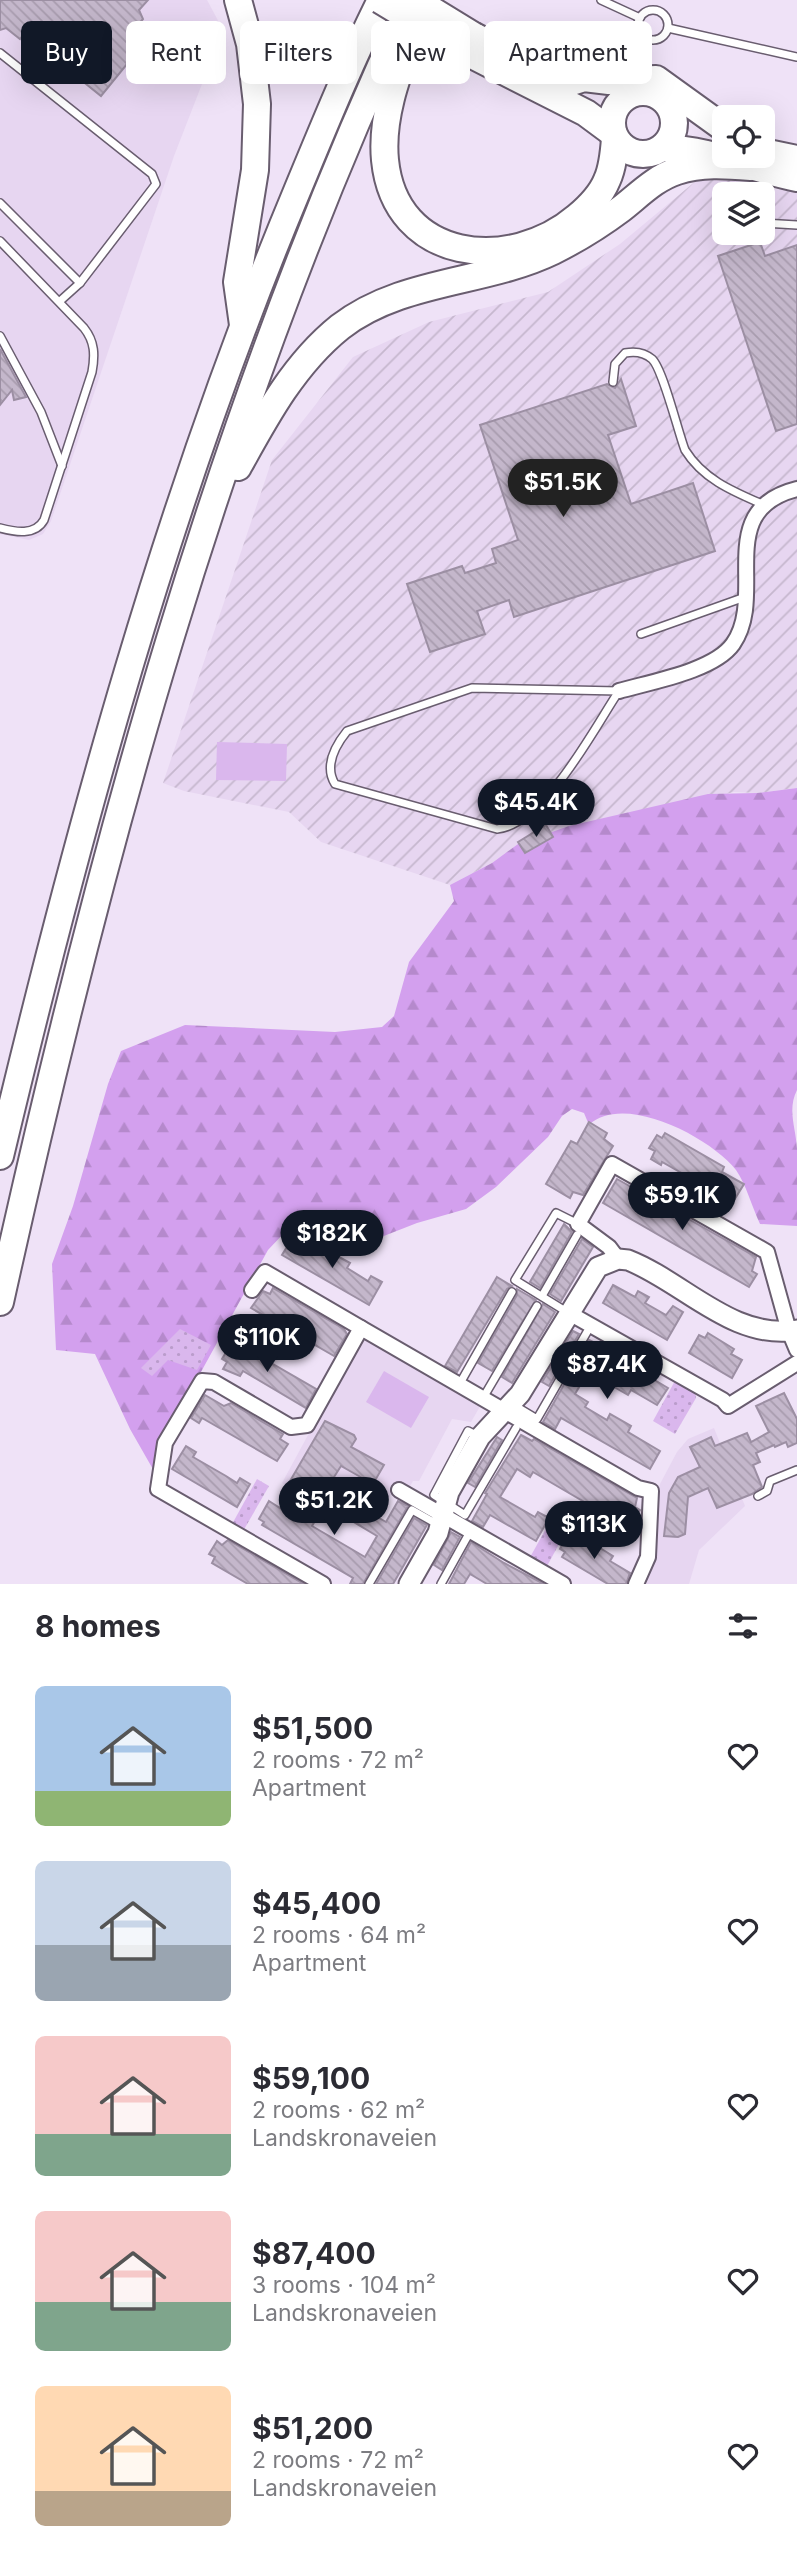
<!DOCTYPE html>
<html lang="en">
<head>
<meta charset="utf-8">
<style>
  :root { --surface:#fff; --page:#f2f2f3; --text:#2b2b33; --muted:#7c7c81; --accent:#111827 }
  body { margin:0; font-family:Inter,sans-serif; background:var(--page); color:var(--text); height:100vh; display:flex; flex-direction:column; font-size:26px; white-space:nowrap }
  * { box-sizing:border-box; margin:0 }
  p { font-size:23px; color:var(--muted) }
  .icon { flex:none; width:38px; height:38px; fill:none; stroke:currentColor; stroke-width:2; stroke-linecap:round; stroke-linejoin:round }
  .map { position:relative; height:1584px; overflow:hidden }
  .sheet { display:flex; flex-direction:column; background:var(--surface); flex:1 }
  .sheet>* { flex:none }
  .top-card { position:absolute; left:21px; top:21px; width:756px; height:63px; display:flex; gap:14px }
  .buttons { position:absolute; left:712px; top:105px; display:grid; gap:14px }
  .buttons a { display:grid; place-items:center; width:63px; height:63px; border-radius:10px; background:var(--surface); box-shadow:0 7px 28px #0002; font-size:35px }
  .price { position:absolute; translate:-50% -60px; padding:0 16px; border-radius:24px; background:var(--accent); color:#fff; font-size:23px; line-height:46px; filter:drop-shadow(0 2px 4px #0008) }
  .price::after { content:''; position:absolute; left:50%; top:42px; width:21px; height:16px; margin-left:-10px; background:inherit; clip-path:polygon(0 0,100% 0,50% 100%) }
  .price.active { background:#222; color:#fff }
  ul { padding:0; list-style:none }
  li { display:flex; align-items:center; gap:21px; height:175px; padding:0 35px }
  li span { display:grid; place-items:center; flex:none; width:196px; height:140px; border-radius:10px; color:#555 }
  li>.icon { margin-inline-start:auto }
  span .icon { width:84px; height:84px; fill:#fffc; stroke-width:1 }
  li b { font-size:30px }
  h2 { display:flex; justify-content:space-between; align-items:center; height:84px; padding:0 35px; font-size:30px }
  .tag { padding:0 24px; border-radius:10px; background:var(--surface); box-shadow:0 7px 28px #0002; font-size:24px; line-height:63px }
  .tag.active { background:var(--accent); color:#fff }
  .map>svg:first-child { display:block }
  .built { fill:#e7d6f1 }
  .industrial { fill:url(#industrial-furrows); fill-rule:evenodd }
  .forest { fill:url(#forest-firs) }
  .park { fill:url(#park-dots) }
  .pitch { fill:#dab7ed }
  .building { fill:url(#building-back-hatch); stroke:#9c8fa3; stroke-width:2 }
  .lines { fill:none; stroke-linecap:round; stroke-linejoin:round }
  .lane-casing { stroke:#695d6f; stroke-width:10 }
  .street-casing { stroke:#695d6f; stroke-width:18 }
  .secondary-casing { stroke:#695d6f; stroke-width:23 }
  .highway-casing { stroke:#695d6f; stroke-width:30 }
  .lane { stroke:#fff; stroke-width:7 }
  .street { stroke:#fff; stroke-width:14 }
  .secondary { stroke:#fff; stroke-width:19 }
  .highway { stroke:#fff; stroke-width:26 }
  .highway-bridge-casing { stroke:#695d6f; stroke-width:30; stroke-linecap:butt }
  .highway-bridge { stroke:#fff; stroke-width:26 }
</style>
</head>
<body>
<div class="map">
<svg width="797" height="1584" viewBox="0 0 797 1584">
  <defs>
    <pattern id="industrial-furrows" width="10" height="10" patternUnits="userSpaceOnUse" patternTransform="scale(1.75)"><rect width="10" height="10" fill="#e7d6f1"/><path d="M-1 1l2-2M0 10L10 0M9 11l2-2" fill="none" stroke="#c6b7ce"/></pattern>
    <pattern id="forest-firs" width="22" height="20" patternUnits="userSpaceOnUse" patternTransform="scale(1.75)"><rect width="22" height="20" fill="#d3a0ee"/><path d="M5 1l3.5 6h-7zM16 11l3.5 6h-7z" fill="#b589cc"/></pattern>
    <pattern id="park-dots" width="8" height="8" patternUnits="userSpaceOnUse" patternTransform="scale(1.75)"><rect width="8" height="8" fill="#dab7ed"/><path d="M2 2h.1M6 6h.1" fill="none" stroke="#ba9ccb" stroke-width="1.8" stroke-linecap="round"/></pattern>
    <pattern id="building-back-hatch" width="6" height="6" patternUnits="userSpaceOnUse" patternTransform="scale(1.75)"><rect width="6" height="6" fill="#c4b7cb"/><path d="M-1 5l2 2M0 0l6 6M5-1l2 2" fill="none" stroke="#a89cae"/></pattern>
  </defs>
  <rect width="100%" height="100%" fill="#efe2f7"/>
  <!-- built -->
  <g class="built">
    <polygon points="0,0 207,0 223,30 174,156 51,521 43,534 29,540 0,534"/>
    <polygon points="371,1339 482,1403 471,1422 452,1419 419,1481 413,1481 409,1488 398,1482 370,1532 282,1483 359,1341"/>
    <polygon points="714,1428 745,1506 699,1550 689,1584 642,1584 653,1556 655,1500 660,1484 677,1452 688,1439"/>
  </g>
  <!-- industrial -->
  <path class="industrial" d="M703,175L797,193V788L757,793L734,792L518,844L492,863L450,885L321,842L289,812L184,791L163,783L272,460L353,357L429,322L548,292L620,244ZM724,194H763V233H724Z"/>
  <!-- forest -->
  <path class="forest" d="M797,788V1090C787,1110 796,1128 797,1149C797,1174 797,1200 797,1226L760,1224C752,1207 746,1184 736,1170C711,1138 624,1092 589,1125L584,1113L572,1109L562,1116L548,1137L496,1187L466,1209L417,1223L348,1250L315,1234L286,1231L268,1250L190,1392L158,1478L130,1429L95,1354L56,1350L52,1264L73,1206L108,1084L121,1051L185,1025L335,1032L382,1027L394,1016L409,962L454,901L450,885L492,863L518,844L569,826L708,794L757,793Z"/>
  <!-- park -->
  <g class="park">
    <polygon points="180,1329 211,1345 197,1370 168,1360 152,1376 141,1368"/>
    <polygon points="676,1379 694,1388 696,1398 675,1434 653,1421"/>
    <polygon points="257,1479 269,1486 242,1533 231,1526"/>
    <polygon points="556,1511 572,1520 546,1568 529,1559"/>
  </g>
  <!-- pitch -->
  <g class="pitch">
    <polygon points="217,742 287,744 286,781 216,780"/>
    <polygon points="384,1371 429,1397 411,1428 366,1402"/>
  </g>
  <!-- building -->
  <g class="building">
    <polygon points="0,0 148,0 139,10 143,19 132,32 145,42 101,96 24,34 20,39 6,28 0,30"/>
    <polygon points="760,242 765,256 797,245 797,424 776,431 718,256"/>
    <polygon points="0,349 26,397 14,400 12,390 0,405"/>
    <polygon points="621,379 636,426 608,435 631,504 693,483 715,551 514,617 509,600 477,611 485,634 430,652 407,584 462,566 465,573 496,563 492,549 518,540 480,425 607,384 615,388"/>
    <polygon points="546,825 553,837 525,853 518,842"/>
    <polygon points="589,1122 607,1133 604,1139 613,1146 583,1195 573,1192 570,1198 546,1184 571,1141 577,1144"/>
    <polygon points="665,1133 724,1167 722,1172 744,1184 733,1202 662,1162 661,1165 651,1159 655,1151 649,1148 657,1135 662,1138"/>
    <polygon points="617,1179 756,1257 752,1271 757,1274 749,1287 603,1203"/>
    <polygon points="564,1224 572,1232 540,1288 530,1282"/>
    <polygon points="293,1237 315,1250 317,1245 350,1263 347,1268 368,1281 371,1276 382,1282 369,1305 282,1255"/>
    <polygon points="582,1239 593,1247 561,1301 550,1294"/>
    <polygon points="497,1277 512,1286 507,1289 457,1372 445,1366"/>
    <polygon points="613,1285 635,1297 638,1291 649,1297 645,1303 666,1315 673,1306 683,1312 667,1340 603,1303"/>
    <polygon points="273,1288 344,1329 347,1334 334,1356 251,1308 263,1291 270,1294"/>
    <polygon points="517,1289 536,1300 492,1371 478,1363 517,1295"/>
    <polygon points="543,1304 555,1312 512,1383 502,1377"/>
    <polygon points="573,1331 579,1334 549,1386 542,1382"/>
    <polygon points="708,1333 734,1349 731,1354 742,1360 732,1378 689,1353 699,1335 705,1338"/>
    <polygon points="589,1340 605,1348 607,1346 643,1366 641,1372 668,1388 657,1405 631,1390 628,1395 588,1372 575,1394 588,1402 585,1407 607,1420 610,1414 631,1426 628,1432 660,1451 650,1469 561,1418 555,1429 543,1422"/>
    <polygon points="233,1341 316,1389 306,1408 243,1371 240,1376 223,1369 227,1362 222,1359"/>
    <polygon points="784,1393 797,1419 797,1443 788,1447 786,1442 775,1447 774,1445 756,1453 760,1462 753,1465 762,1487 752,1494 717,1508 708,1488 688,1497 685,1534 678,1537 664,1536 669,1493 678,1477 700,1467 690,1447 711,1437 715,1446 747,1433 751,1442 769,1432 756,1406"/>
    <polygon points="205,1395 224,1406 231,1403 283,1434 280,1439 288,1444 277,1461 202,1418 199,1423 191,1418"/>
    <polygon points="325,1421 354,1435 356,1439 351,1447 384,1465 373,1484 341,1466 327,1488 333,1492 327,1501 290,1481"/>
    <polygon points="521,1435 532,1441 534,1439 637,1498 635,1507 640,1510 629,1528 533,1472 530,1477 517,1469 500,1497 535,1517 538,1512 549,1518 536,1541 490,1515 483,1527 472,1521 487,1494 485,1493"/>
    <polygon points="497,1437 502,1440 475,1487 468,1483"/>
    <polygon points="186,1446 196,1452 193,1457 226,1476 237,1483 240,1478 250,1484 237,1507 172,1469"/>
    <polygon points="269,1501 280,1508 283,1503 304,1515 315,1521 312,1526 365,1557 377,1536 347,1518 355,1504 386,1522 398,1501 408,1506 363,1584 350,1584 353,1578 262,1525 264,1522 259,1519"/>
    <polygon points="414,1518 427,1525 393,1584 376,1584"/>
    <polygon points="451,1532 460,1537 442,1570 434,1565"/>
    <polygon points="567,1536 578,1542 582,1537 613,1556 610,1561 630,1573 626,1584 608,1584 562,1557 565,1552 560,1549"/>
    <polygon points="228,1540 304,1584 248,1584 212,1563 215,1557 209,1554 217,1541 222,1545"/>
    <polygon points="471,1542 504,1563 544,1584 487,1584 470,1574 464,1584 449,1584"/>
  </g>
  <g class="lines">
    <defs>
      <g id="lane">
        <polyline points="601,0 640,18"/>
        <circle cx="653" cy="25" r="15"/>
        <polyline points="668,28 797,57"/>
        <polyline points="0,53 152,174 156,184 80,283 60,301"/>
        <polyline points="0,203 80,283"/>
        <polyline points="721,220 724,221"/>
        <polyline points="763,223 797,225"/>
        <path d="M0,241L84,328C95,342 95,355 92,372L44,520C35,536 15,532 0,528"/>
        <polyline points="0,336 41,412 62,466"/>
        <path d="M613,382L615,364L625,353C635,351 644,352 652,359C663,369 678,432 685,450C703,479 732,491 762,504"/>
        <polyline points="641,634 745,597"/>
        <path d="M472,688L619,691C593,730 545,824 497,829L335,784C324,766 335,746 347,731Z"/>
        <polyline points="542,1296 577,1235"/>
        <polyline points="567,1312 515,1280 556,1213 578,1224"/>
        <polyline points="459,1385 512,1292"/>
        <polyline points="483,1398 537,1306"/>
        <polyline points="512,1404 537,1419 587,1332"/>
        <polyline points="480,1437 468,1431 434,1495 465,1515 516,1428"/>
        <polyline points="758,1496 767,1491 770,1481 797,1470"/>
        <polyline points="369,1584 412,1510 437,1524"/>
        <polyline points="441,1584 471,1530"/>
      </g>
      <g id="street">
        <path d="M619,691C650,682 714,671 733,644C768,594 712,510 797,489"/>
        <polyline points="618,1259 609,1247 578,1224 612,1164 767,1252 789,1331 797,1350"/>
        <polyline points="252,1290 265,1272 361,1328 307,1425 291,1427 214,1382 202,1381 165,1443 158,1489 323,1584"/>
        <polyline points="569,1313 723,1400 728,1406 797,1363"/>
        <polyline points="361,1328 638,1488 651,1491 648,1557 636,1584"/>
        <polyline points="399,1490 563,1584"/>
      </g>
      <path id="secondary" d="M409,1584L438,1533L449,1492L480,1437L520,1394L598,1267L618,1259L628,1260C684,1282 733,1341 797,1330"/>
      <g id="highway">
        <polyline points="238,0 250,44 257,104 255,170 237,282 243,325"/>
        <polyline points="474,36 547,73"/>
        <path d="M410,41C396,78 381,119 385,160C395,262 510,274 577,217C590,206 601,195 607,180C613,167 614,152 615,138"/>
        <polyline points="466,52 586,113 613,133"/>
        <polyline points="568,83 584,78 609,81 656,79 724,128"/>
        <circle cx="643" cy="123" r="31"/>
        <path d="M662,148C713,150 748,168 797,178"/>
        <polyline points="763,152 797,159"/>
        <path d="M238,467C266,416 294,364 340,327C402,279 485,284 553,251C575,240 601,224 621,209C639,195 655,178 677,171C701,163 726,165 751,167"/>
        <path d="M0,1156C78,829 167,502 297,191C324,126 350,62 381,0"/>
        <path d="M0,1302C98,858 218,413 411,0"/>
      </g>
    </defs>
    <!-- lane casing -->
    <use href="#lane" class="lane-casing"/>
    <!-- street casing -->
    <use href="#street" class="street-casing"/>
    <!-- secondary casing -->
    <use href="#secondary" class="secondary-casing"/>
    <!-- highway casing -->
    <use href="#highway" class="highway-casing"/>
    <!-- lane -->
    <use href="#lane" class="lane"/>
    <!-- street -->
    <use href="#street" class="street"/>
    <!-- secondary -->
    <use href="#secondary" class="secondary"/>
    <!-- highway -->
    <use href="#highway" class="highway"/>
    <defs>
      <g id="highway-bridge">
        <polyline points="380,0 466,52"/>
        <polyline points="415,0 474,36"/>
      </g>
    </defs>
    <!-- highway-bridge casing -->
    <use href="#highway-bridge" class="highway-bridge-casing"/>
    <!-- highway-bridge -->
    <use href="#highway-bridge" class="highway-bridge"/>
  </g>
</svg>
<div class="buttons">
<a><svg class="icon" aria-label="locate" viewBox="0 0 24 24"><circle cx="12" cy="12" r="6"/><path d="M12 2v4M12 18v4M2 12h4M18 12h4"/></svg></a>
<a><svg class="icon" aria-label="layers" viewBox="0 0 24 24"><path d="M12 4l9 5-9 5-9-5zM3 14l9 5 9-5"/></svg></a>
</div>
<b class="price active" style="left:563px;top:519px">$51.5K</b>
<b class="price" style="left:536px;top:839px">$45.4K</b>
<b class="price" style="left:682px;top:1232px">$59.1K</b>
<b class="price" style="left:332px;top:1270px">$182K</b>
<b class="price" style="left:267px;top:1374px">$110K</b>
<b class="price" style="left:607px;top:1401px">$87.4K</b>
<b class="price" style="left:334px;top:1537px">$51.2K</b>
<b class="price" style="left:594px;top:1561px">$113K</b>
<div class="top-card">
<a class="tag active">Buy</a>
<a class="tag">Rent</a>
<a class="tag">Filters</a>
<a class="tag">New</a>
<a class="tag">Apartment</a>
</div>
</div>
<section class="sheet">
<h2>8 homes<svg class="icon" aria-label="filters" viewBox="0 0 24 24"><path d="M4 7h16M4 17h16"/><circle cx="9" cy="7" r="2"/><circle cx="15" cy="17" r="2"/></svg></h2>
<ul>
<li><span style="background:linear-gradient(#a9c7e8 75%,#8fb573 0)"><svg class="icon" aria-label="home" viewBox="0 0 24 24"><path d="M3 11l9-7 9 7M6 9v11h12V9"/></svg></span><div><b>$51,500</b><p>2 rooms · 72 m²</p><p>Apartment</p></div><svg class="icon" aria-label="heart" viewBox="0 0 24 24"><path d="M12 20l-8-8c-3-5 5-10 8-4 3-6 11-1 8 4z"/></svg></li>
<li><span style="background:linear-gradient(#c9d6e8 60%,#9aa5b1 0)"><svg class="icon" aria-label="home" viewBox="0 0 24 24"><path d="M3 11l9-7 9 7M6 9v11h12V9"/></svg></span><div><b>$45,400</b><p>2 rooms · 64 m²</p><p>Apartment</p></div><svg class="icon" aria-label="heart" viewBox="0 0 24 24"><path d="M12 20l-8-8c-3-5 5-10 8-4 3-6 11-1 8 4z"/></svg></li>
<li><span style="background:linear-gradient(#f6c9c9 70%,#7fa58c 0)"><svg class="icon" aria-label="home" viewBox="0 0 24 24"><path d="M3 11l9-7 9 7M6 9v11h12V9"/></svg></span><div><b>$59,100</b><p>2 rooms · 62 m²</p><p>Landskronaveien</p></div><svg class="icon" aria-label="heart" viewBox="0 0 24 24"><path d="M12 20l-8-8c-3-5 5-10 8-4 3-6 11-1 8 4z"/></svg></li>
<li><span style="background:linear-gradient(#f6c9c9 65%,#7fa58c 0)"><svg class="icon" aria-label="home" viewBox="0 0 24 24"><path d="M3 11l9-7 9 7M6 9v11h12V9"/></svg></span><div><b>$87,400</b><p>3 rooms · 104 m²</p><p>Landskronaveien</p></div><svg class="icon" aria-label="heart" viewBox="0 0 24 24"><path d="M12 20l-8-8c-3-5 5-10 8-4 3-6 11-1 8 4z"/></svg></li>
<li><span style="background:linear-gradient(#ffd9b3 75%,#b9a48a 0)"><svg class="icon" aria-label="home" viewBox="0 0 24 24"><path d="M3 11l9-7 9 7M6 9v11h12V9"/></svg></span><div><b>$51,200</b><p>2 rooms · 72 m²</p><p>Landskronaveien</p></div><svg class="icon" aria-label="heart" viewBox="0 0 24 24"><path d="M12 20l-8-8c-3-5 5-10 8-4 3-6 11-1 8 4z"/></svg></li>
</ul>
</section>
</body>
</html>
